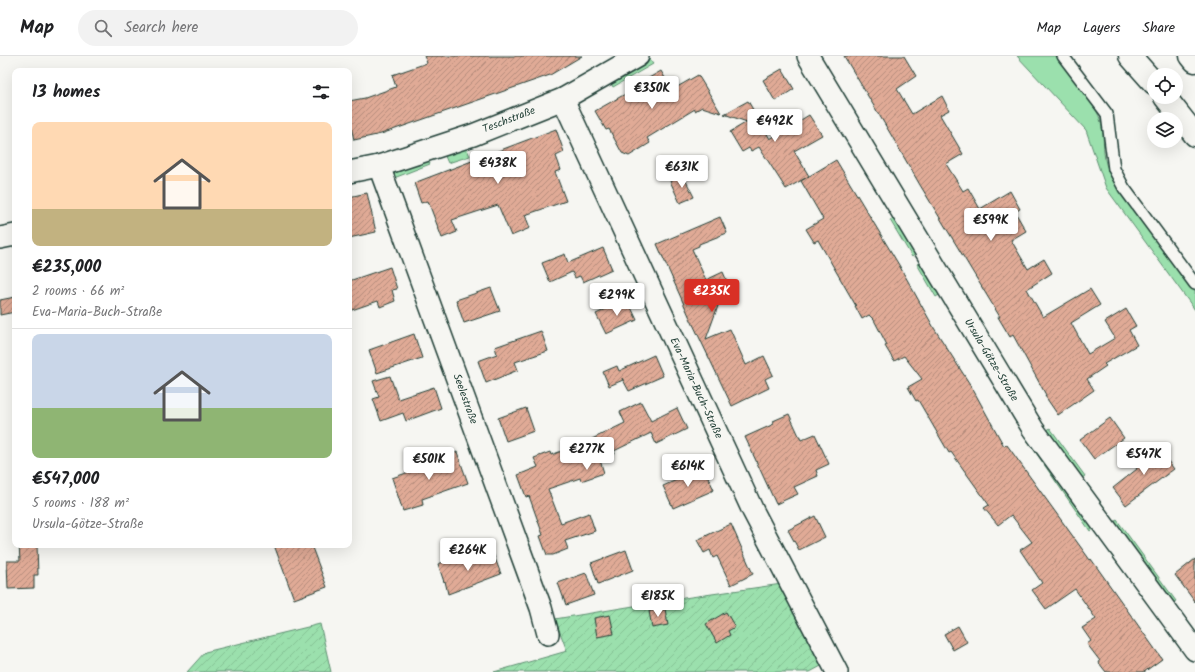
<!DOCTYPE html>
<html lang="en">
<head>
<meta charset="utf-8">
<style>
  :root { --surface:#fff; --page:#f2f2f2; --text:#202124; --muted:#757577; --line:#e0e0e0; --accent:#d93025 }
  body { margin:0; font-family:Kalam,sans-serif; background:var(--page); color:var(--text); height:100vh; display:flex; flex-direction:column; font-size:15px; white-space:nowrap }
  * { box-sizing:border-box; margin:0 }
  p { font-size:13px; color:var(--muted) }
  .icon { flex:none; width:22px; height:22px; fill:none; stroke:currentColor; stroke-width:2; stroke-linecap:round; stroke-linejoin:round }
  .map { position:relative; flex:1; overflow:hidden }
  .side { position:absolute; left:12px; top:12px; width:340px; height:480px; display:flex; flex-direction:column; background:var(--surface); border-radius:8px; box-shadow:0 4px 16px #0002 }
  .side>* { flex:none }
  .fabs { position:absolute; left:1147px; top:12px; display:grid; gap:8px }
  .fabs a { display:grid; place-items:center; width:36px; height:36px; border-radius:50%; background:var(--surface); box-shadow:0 4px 16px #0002; font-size:20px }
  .price { position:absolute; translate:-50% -34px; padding:0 9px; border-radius:4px; background:#fff; color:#222; font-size:13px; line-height:26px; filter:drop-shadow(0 1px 2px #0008) }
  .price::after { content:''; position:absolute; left:50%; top:24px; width:12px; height:9px; margin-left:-6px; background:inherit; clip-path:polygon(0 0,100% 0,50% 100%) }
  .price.selected { background:var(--accent); color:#fff }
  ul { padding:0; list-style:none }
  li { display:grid; align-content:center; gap:8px; height:212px; padding:0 20px }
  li+li { border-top:1px solid var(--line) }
  li span { display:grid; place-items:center; height:124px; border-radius:8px; color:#555 }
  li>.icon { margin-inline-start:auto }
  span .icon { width:72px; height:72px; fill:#fffc; stroke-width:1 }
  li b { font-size:17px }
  h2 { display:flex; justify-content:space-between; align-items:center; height:48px; padding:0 20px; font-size:17px }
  header { display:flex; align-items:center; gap:24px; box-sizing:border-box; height:56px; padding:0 20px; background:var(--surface); border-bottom:1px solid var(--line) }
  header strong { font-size:19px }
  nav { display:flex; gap:22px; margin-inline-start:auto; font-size:14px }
  .search { width:280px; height:36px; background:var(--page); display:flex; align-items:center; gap:10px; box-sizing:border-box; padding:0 14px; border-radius:22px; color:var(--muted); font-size:15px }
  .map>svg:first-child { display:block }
  .green { fill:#9be0ad; stroke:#5d8e70 }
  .garden { fill:url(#garden-furrows); stroke:#5d8e70 }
  .building { fill:url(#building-hatch); stroke:#1f3d34 }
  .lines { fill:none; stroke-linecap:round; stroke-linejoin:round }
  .service-casing { stroke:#1f3d34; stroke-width:14 }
  .minor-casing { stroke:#1f3d34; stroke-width:24 }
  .motorway-casing { stroke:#1f3d34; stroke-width:25 }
  .service { stroke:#f6f6f2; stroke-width:11 }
  .minor { stroke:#f6f6f2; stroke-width:21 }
  .motorway { stroke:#f6f6f2; stroke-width:22 }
  .labels { text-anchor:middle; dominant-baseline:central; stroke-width:3.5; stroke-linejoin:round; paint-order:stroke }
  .street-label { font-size:11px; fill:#1f3d34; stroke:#f6f6f2 }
</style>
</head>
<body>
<header>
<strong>Map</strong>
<div class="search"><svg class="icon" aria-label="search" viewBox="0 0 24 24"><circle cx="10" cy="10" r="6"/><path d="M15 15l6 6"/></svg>Search here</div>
<nav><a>Map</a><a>Layers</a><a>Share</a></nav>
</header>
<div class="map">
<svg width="1195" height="616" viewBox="0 0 1195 616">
  <defs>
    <pattern id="garden-furrows" width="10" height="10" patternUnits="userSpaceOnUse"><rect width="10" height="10" fill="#9be0ad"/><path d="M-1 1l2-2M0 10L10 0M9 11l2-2" fill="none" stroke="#85c195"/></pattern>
    <pattern id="building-hatch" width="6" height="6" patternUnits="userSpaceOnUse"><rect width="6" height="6" fill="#e0aa96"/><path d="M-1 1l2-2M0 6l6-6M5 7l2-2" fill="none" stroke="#b58c7b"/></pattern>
  </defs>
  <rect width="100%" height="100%" fill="#f6f6f2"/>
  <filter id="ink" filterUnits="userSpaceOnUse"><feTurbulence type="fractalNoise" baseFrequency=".025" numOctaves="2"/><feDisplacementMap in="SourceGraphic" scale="8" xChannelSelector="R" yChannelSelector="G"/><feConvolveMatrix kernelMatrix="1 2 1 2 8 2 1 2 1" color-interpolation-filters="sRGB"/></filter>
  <g filter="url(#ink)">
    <!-- green -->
    <g class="green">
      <path d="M1017,0H1056C1069,14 1094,45 1100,63C1105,77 1102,94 1106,108C1109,118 1116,127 1120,136L1195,235V254L1106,132L1086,74Z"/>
      <polygon points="649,3 653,8 613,31 610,26"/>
      <polygon points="466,91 470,100 448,107 444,98"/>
      <polygon points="428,103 430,108 394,122 392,118 395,116"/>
      <polygon points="897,161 918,196 912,201 890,164"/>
      <polygon points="923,204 942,237 936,241 917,208"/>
      <polygon points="1050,372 1085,420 1079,424 1045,376"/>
      <polygon points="1027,374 1095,471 1090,475 1023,378"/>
      <polygon points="1117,464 1176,545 1172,547 1112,467"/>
    </g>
    <!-- garden -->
    <g class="garden">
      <polygon points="782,528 823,609 810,616 494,616 567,595 555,563 670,544"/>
      <polygon points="320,568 331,616 187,616 205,596"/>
    </g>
    <!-- building -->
    <g class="building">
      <polygon points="424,0 582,0 550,19 381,78 354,84 349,61 349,45 365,42 396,31 392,19 427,7"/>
      <polygon points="844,0 904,0 916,20 897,33 912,58 942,40 949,54 940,59 963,98 946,108 963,135 968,132 980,153 1010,135 1020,153 1015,156 1026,175 1011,184 1028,213 1044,203 1052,217 1027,233 1043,261 1090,233 1100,249 1071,267 1088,298 1115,282 1105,266 1126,253 1136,270 1129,274 1137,289 1104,308 1106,310 1087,323 1094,334 1058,359 1045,340 1046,339 1013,279 1010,281 998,261 1000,261 920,129 890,77"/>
      <polygon points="782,13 794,33 775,45 763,24"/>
      <polygon points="661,15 672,34 698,19 721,57 702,51 695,55 695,53 647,82 650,87 629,100 622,97 609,73 606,74 595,55 636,32 635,30"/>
      <polygon points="748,45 770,83 809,59 822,79 794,95 809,120 786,133 759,91 751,95 749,92 742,96 730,76 747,66 724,58"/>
      <polygon points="556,73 564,96 556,100 561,114 555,116 566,145 525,159 530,172 511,180 498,149 452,164 457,176 442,182 428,145 421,147 414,127"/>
      <polygon points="836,104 899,209 934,272 971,330 1004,390 1007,389 1090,504 1091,503 1162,603 1144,616 1106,616 1099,607 1100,605 1087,588 1091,585 1082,572 1096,563 1075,533 1046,553 1032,534 1042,527 1020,494 1032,486 1011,459 998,469 984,452 989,449 951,396 949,397 918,344 916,345 908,331 922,323 904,300 894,305 885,290 887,289 874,264 869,259 862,263 855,250 856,250 818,184 814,186 806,173 823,163 801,125"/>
      <polygon points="683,119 694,141 680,147 670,125"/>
      <polygon points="367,137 376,176 349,182 349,141"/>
      <polygon points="720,161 727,177 699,188 699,190 692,193 706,224 723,216 729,230 719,234 722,239 706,283 730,273 746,309 764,300 773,319 765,323 769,332 732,350 690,262 657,188"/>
      <polygon points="603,192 612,213 583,226 580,220 575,222 572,216 550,226 542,207 565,198 568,207"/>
      <polygon points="390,211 397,233 392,234 395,245 380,251 378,245 349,255 349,225"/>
      <polygon points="491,232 500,255 464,267 456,244"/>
      <polygon points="15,241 15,256 0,259 0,244"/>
      <polygon points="627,243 637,264 606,278 596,258"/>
      <polygon points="541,275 548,295 515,306 518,314 486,327 478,305 497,298 495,291"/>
      <polygon points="414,278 422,302 377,317 369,294"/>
      <polygon points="654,299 663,320 629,335 622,322 623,324 609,330 603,316 617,310 619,315"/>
      <polygon points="390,320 398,343 434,331 441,352 406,365 403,357 381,365 373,343 379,341 373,325"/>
      <polygon points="641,346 651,365 677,352 687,373 656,388 651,377 614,395 615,398 600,404 604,417 581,425 580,422 548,433 561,467 589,457 595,475 565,485 568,493 553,499 547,499 540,480 543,479 529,440 526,441 518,419 538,411 534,402 550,396 551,399 592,384 592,383 625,367 620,356"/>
      <polygon points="526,352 534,375 506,385 498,362"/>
      <polygon points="789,358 801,384 815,378 829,408 816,414 818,420 794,431 798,438 776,448 745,381 774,368 773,365"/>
      <polygon points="1110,362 1124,382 1094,403 1080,384"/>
      <polygon points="1158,392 1174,413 1126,449 1113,432 1137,413 1135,409"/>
      <polygon points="457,396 468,427 422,443 423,449 403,455 392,422 412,415 411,413"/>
      <polygon points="704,412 714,434 673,452 663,430"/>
      <polygon points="815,460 825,481 799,494 788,474"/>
      <polygon points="731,468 753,518 731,529 717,500 713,502 710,494 704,497 697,484"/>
      <polygon points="19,489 37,489 38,519 34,519 34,532 8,533 7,505 20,505"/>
      <polygon points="274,489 311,489 327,531 294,543"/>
      <polygon points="626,494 633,514 598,528 591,507"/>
      <polygon points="493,497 501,518 448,538 445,525 444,526 438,508 460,500 463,508"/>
      <polygon points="1195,503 1195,546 1175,519"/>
      <polygon points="586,517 594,539 566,549 558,527"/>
      <polygon points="665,553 668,569 652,572 649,555"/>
      <polygon points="726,556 735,571 728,575 730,579 717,587 706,568"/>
      <polygon points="610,559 614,578 597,581 594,562"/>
      <polygon points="958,570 967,586 953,594 944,578"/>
    </g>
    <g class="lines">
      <defs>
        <polyline id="service" points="1063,0 1107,58 1114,113 1124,132 1195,228"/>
        <g id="minor">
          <polyline points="808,0 1033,373 1195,594"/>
          <polyline points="563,43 753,455 837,616"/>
          <polyline points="379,110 541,552 548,578"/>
          <polyline points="349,116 379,110 473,79 563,43 638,0"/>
          <polyline points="0,182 15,179"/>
        </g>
        <g id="motorway">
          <polyline points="1130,0 1154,27"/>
          <polyline points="1191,0 1195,5"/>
          <polyline points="1165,41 1195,79"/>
        </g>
      </defs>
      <!-- service casing -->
      <use href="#service" class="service-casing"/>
      <!-- minor casing -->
      <use href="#minor" class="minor-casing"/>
      <!-- motorway casing -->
      <use href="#motorway" class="motorway-casing"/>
      <!-- service -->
      <use href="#service" class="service"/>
      <!-- minor -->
      <use href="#minor" class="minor"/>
      <!-- motorway -->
      <use href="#motorway" class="motorway"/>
    </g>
  </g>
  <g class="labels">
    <!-- street labels -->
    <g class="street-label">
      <text transform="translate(509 64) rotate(-21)">Teschstraße</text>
      <text transform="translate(991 304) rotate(59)">Ursula-Götze-Straße</text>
      <text transform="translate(696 332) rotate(65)">Eva-Maria-Buch-Straße</text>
      <text transform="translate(465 343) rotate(70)">Seelestraße</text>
    </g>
  </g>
</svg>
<div class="fabs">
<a><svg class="icon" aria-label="locate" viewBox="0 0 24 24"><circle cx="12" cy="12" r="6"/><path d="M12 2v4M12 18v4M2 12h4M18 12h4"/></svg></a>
<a><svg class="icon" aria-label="layers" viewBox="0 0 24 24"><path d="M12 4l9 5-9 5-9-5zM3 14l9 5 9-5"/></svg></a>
</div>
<b class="price" style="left:652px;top:54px">€350K</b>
<b class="price" style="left:775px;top:87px">€492K</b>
<b class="price" style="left:498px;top:129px">€438K</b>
<b class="price" style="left:682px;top:133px">€631K</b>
<b class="price" style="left:991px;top:186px">€599K</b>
<b class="price selected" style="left:712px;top:257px">€235K</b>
<b class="price" style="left:617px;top:261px">€299K</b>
<b class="price" style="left:587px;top:415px">€277K</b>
<b class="price" style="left:1144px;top:420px">€547K</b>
<b class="price" style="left:429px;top:425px">€501K</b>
<b class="price" style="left:688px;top:432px">€614K</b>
<b class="price" style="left:468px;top:516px">€264K</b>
<b class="price" style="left:658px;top:562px">€185K</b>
<section class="side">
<h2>13 homes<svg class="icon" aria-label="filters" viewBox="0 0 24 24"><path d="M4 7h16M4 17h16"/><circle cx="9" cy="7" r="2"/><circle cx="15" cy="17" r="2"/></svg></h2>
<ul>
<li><span style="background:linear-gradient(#ffd9b3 70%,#c2b280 0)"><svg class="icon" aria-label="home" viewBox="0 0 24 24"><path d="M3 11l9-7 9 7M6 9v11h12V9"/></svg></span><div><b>€235,000</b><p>2 rooms · 66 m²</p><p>Eva-Maria-Buch-Straße</p></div></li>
<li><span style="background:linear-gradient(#c9d6e8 60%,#8fb573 0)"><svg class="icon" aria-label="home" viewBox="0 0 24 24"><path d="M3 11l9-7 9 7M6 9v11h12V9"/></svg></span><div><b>€547,000</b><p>5 rooms · 188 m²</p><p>Ursula-Götze-Straße</p></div></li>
</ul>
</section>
</div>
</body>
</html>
